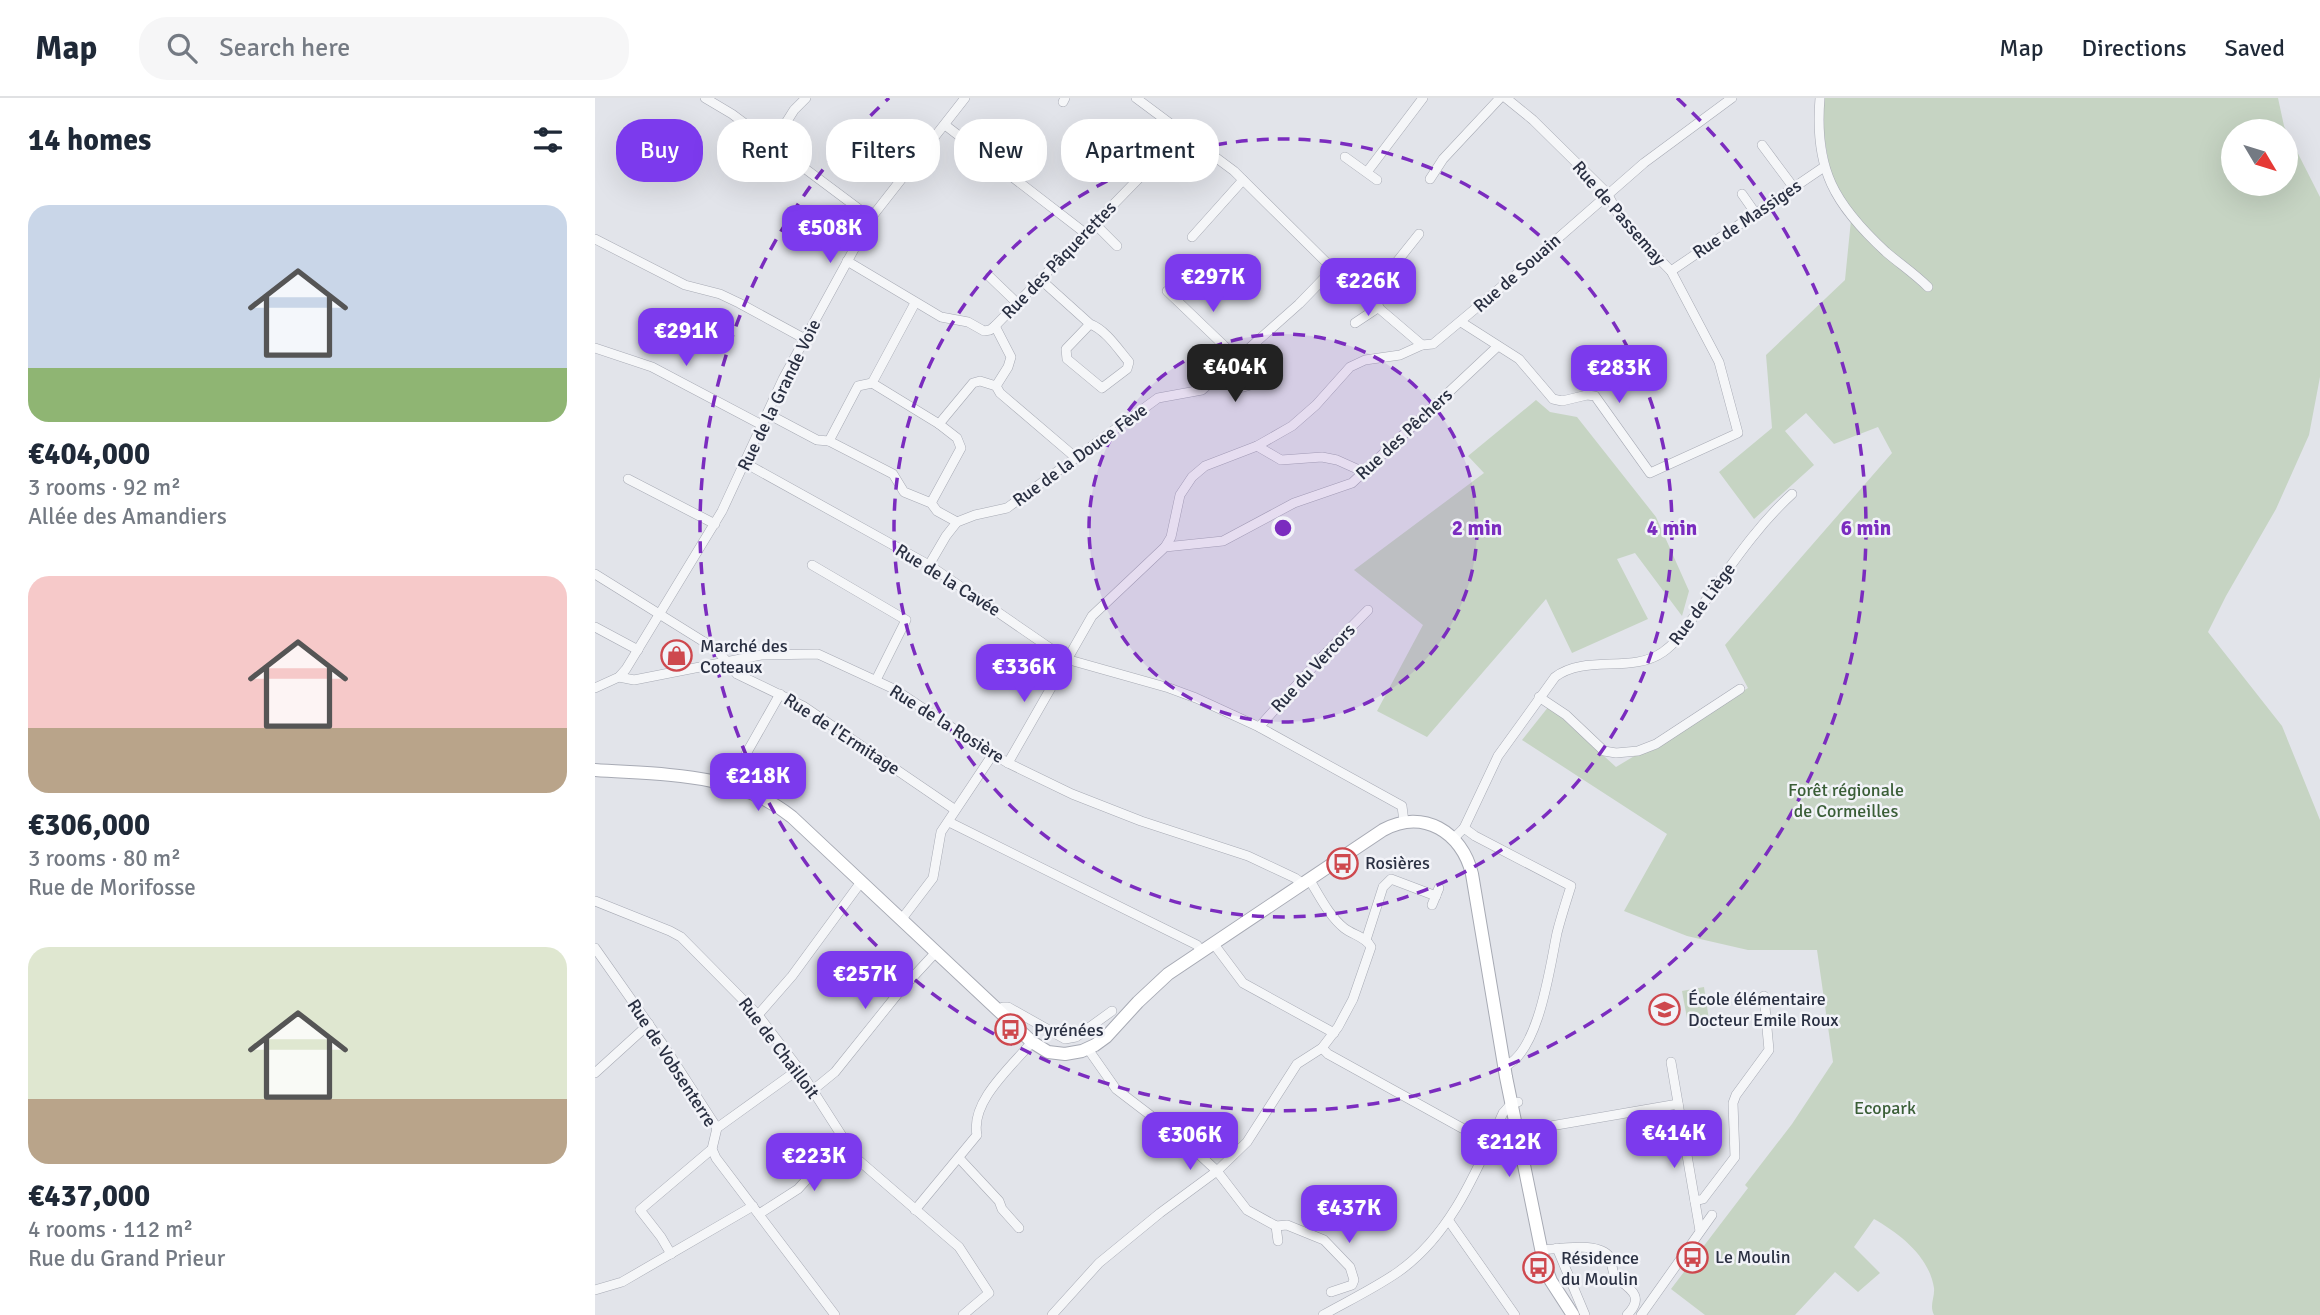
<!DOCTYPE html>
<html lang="en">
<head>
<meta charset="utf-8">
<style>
  :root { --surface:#fff; --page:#f6f6f7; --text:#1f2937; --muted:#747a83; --line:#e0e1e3; --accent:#7c3aed }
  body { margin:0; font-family:Signika,sans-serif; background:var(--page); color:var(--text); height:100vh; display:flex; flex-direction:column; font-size:26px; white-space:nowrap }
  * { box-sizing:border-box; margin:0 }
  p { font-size:23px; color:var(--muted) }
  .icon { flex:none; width:38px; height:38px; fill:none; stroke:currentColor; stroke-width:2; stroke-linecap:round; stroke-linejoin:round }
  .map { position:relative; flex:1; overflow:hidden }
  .sheet { display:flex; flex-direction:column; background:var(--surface); width:595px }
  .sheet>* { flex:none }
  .top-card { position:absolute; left:21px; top:21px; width:665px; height:63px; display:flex; gap:14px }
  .needle { width:46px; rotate:128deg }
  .buttons { position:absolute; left:1626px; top:21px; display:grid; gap:14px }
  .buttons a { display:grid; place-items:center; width:77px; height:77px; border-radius:50%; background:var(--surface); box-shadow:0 7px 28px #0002; font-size:35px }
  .price { position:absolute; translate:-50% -60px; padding:0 16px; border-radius:14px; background:var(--accent); color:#fff; font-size:23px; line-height:46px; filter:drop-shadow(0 2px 4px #0008) }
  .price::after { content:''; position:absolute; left:50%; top:42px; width:21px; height:16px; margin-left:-10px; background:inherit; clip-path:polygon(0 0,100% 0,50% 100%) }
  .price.active { background:#222; color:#fff }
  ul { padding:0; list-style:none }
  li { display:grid; align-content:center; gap:14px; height:371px; padding:0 28px }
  li span { display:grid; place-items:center; height:217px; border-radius:21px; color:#555 }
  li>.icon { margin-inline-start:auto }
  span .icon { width:126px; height:126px; fill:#fffc; stroke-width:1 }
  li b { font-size:30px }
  h2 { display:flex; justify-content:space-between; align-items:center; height:84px; padding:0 28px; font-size:30px }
  .tag { padding:0 24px; border-radius:28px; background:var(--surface); box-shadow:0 7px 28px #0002; font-size:24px; line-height:63px }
  .tag.active { background:var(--accent); color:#fff }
  header { display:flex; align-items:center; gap:42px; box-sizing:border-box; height:98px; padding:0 35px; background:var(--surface); border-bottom:2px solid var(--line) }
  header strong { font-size:33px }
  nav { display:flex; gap:38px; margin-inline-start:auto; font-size:24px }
  .search { width:490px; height:63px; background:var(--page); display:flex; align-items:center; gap:18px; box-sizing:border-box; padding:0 24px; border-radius:28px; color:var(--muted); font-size:26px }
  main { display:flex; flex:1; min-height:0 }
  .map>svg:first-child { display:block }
  .green { fill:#c6d4c3; fill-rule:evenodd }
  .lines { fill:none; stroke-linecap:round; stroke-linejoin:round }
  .street-casing { stroke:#a7aab4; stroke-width:10 }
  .secondary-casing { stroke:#a7aab4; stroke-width:14 }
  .street { stroke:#f5f6f8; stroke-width:9 }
  .secondary { stroke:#fff; stroke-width:12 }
  .ring { fill:none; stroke:#7b2cbf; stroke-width:3.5; stroke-dasharray:12 9 }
  .labels { text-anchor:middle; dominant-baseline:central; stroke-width:5; stroke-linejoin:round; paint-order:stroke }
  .street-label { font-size:18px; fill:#2a3042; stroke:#f2f3f8 }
  .poi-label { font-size:18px; fill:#2a3042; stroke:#f2f3f8; text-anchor:start }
  .park-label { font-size:18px; fill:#3a5e37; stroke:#f2f3f8 }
  .centre { fill:#7b2cbf; stroke:#f2f3f8; stroke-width:3.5 }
  .ring-label { font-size:21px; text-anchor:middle; font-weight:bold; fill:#7b2cbf; stroke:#f2f3f8; stroke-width:5; stroke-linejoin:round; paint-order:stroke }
</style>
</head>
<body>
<header>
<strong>Map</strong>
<div class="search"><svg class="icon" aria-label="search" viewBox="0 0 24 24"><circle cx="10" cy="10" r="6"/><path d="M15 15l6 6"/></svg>Search here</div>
<nav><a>Map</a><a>Directions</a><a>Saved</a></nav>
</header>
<main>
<section class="sheet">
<h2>14 homes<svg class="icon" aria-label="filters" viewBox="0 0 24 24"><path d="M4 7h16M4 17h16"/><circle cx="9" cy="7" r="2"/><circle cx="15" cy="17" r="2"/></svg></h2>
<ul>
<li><span style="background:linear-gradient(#c9d6e8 75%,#8fb573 0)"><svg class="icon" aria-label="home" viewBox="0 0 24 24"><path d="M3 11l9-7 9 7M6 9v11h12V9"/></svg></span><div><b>€404,000</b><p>3 rooms · 92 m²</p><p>Allée des Amandiers</p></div></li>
<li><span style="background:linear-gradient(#f6c9c9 70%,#b9a48a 0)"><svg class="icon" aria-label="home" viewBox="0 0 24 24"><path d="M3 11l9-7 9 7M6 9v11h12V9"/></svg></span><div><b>€306,000</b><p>3 rooms · 80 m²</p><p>Rue de Morifosse</p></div></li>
<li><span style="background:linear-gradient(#dfe7d0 70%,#b9a48a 0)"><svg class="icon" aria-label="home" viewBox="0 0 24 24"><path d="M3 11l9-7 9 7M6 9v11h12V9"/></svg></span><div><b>€437,000</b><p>4 rooms · 112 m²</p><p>Rue du Grand Prieur</p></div></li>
</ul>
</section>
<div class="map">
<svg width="1725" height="1217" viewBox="0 0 1725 1217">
  <rect width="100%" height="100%" fill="#e2e4ea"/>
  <!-- green -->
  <g class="green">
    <path d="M1229,0H1683L1689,28L1725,99V279L1714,337L1681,411L1631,498L1613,534L1687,628L1725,722V1217H1339C1334,1207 1340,1200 1339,1190C1334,1158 1305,1136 1279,1121L1259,1149L1285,1175L1263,1194L1240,1174L1200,1217H1110L1076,1191L1153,1090L1150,1087L1197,1026L1238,964L1222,852H1153L1092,838L1029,813L1072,736L927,642L954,608L1021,669L1153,590L1130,547L1297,355L1283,329L1239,346L1211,315L1190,333L1219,367L1159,421L1124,374L1177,330L1171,257L1250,182L1256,122L1235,73L1227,26ZM1638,33H1690V86H1638Z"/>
    <polygon points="941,302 955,314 982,319 1061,419 1094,493 1087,518 1040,455 1022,461 1053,521 977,555 951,501 832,639 782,613 828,527 759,472 889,375 873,358"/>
    <polygon points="1109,889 1115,928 1094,931 1087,893"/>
  </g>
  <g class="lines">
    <defs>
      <g id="street">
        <polyline points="110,0 137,16 276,120"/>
        <polyline points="541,0 639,73 738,171 827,247"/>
        <path d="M1225,0C1219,71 1239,106 1291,154C1305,166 1320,176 1333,189"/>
        <polyline points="468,4 470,0"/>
        <polyline points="350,27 490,135"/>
        <polyline points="177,47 199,12 211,0"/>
        <polyline points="1167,47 1199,90"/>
        <polyline points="750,59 782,82"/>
        <polyline points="772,74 828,0"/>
        <polyline points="835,81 848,61 905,0"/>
        <polyline points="1147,96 1161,116"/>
        <polyline points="500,126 522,148"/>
        <polyline points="597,139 648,82"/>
        <polyline points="0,141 90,187 125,196 144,205 210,241"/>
        <polyline points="252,163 346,219 373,224 389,233 395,232 400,228 416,259 413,269 401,288 405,295 480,359"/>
        <polyline points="1076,173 1229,69"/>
        <polyline points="395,179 422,205"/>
        <path d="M445,181L495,226C511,232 523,251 534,264L532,271L507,290L472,261L471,251L495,226"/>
        <polyline points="572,193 643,261"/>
        <polyline points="773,200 824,136"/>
        <polyline points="866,224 924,261 958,301 967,303 992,297 1000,298 1055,375 1143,335 1124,264 1076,173 1027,123 1012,95 938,22 911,0"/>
        <polyline points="760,225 784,209"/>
        <polyline points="400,228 588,35"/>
        <polyline points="0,250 57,269 167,327"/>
        <polyline points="623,280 641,291 663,285"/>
        <polyline points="277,285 344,326"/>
        <polyline points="173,316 222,342 234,343 298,376 309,394 336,405 342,413 362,424"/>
        <polyline points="234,343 263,288 277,285 320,205"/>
        <polyline points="662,348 686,362 727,359 742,362 762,371 767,376"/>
        <polyline points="150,365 334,467 471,561 574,590 601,600 664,629 807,708 809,724"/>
        <polyline points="33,381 120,426"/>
        <polyline points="336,405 366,350 362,340 344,326 378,285 385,283 401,288"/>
        <polyline points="570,449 576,439 585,397 597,379 610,368 662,348 697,328 721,307 755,269 770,262 805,257 827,247 838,246 929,170 1049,65 1137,0"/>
        <polyline points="217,467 311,522 281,582"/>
        <polyline points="334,467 351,438 362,424 380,417 412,410 563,300 607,292 704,206 738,171"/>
        <polyline points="0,476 122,552 142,576 208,608 359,711"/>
        <polyline points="0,529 43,552"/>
        <polyline points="24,579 39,582 166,557 223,556 299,591 389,651 413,665 477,696 546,723 653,758 700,780 707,785"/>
        <polyline points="0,590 24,579 31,571 127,413 188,281 276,120 370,0"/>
        <polyline points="944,599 971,617 1009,653 1021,655 1043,653 1061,646 1145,591"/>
        <polyline points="664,629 725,561 773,512"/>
        <polyline points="413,665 497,518 570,449 628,443 699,405 757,385 903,248"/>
        <polyline points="134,686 185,596"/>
        <polyline points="354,724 602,847 606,853"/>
        <path d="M869,730L903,658L960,579C991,556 1037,576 1068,554C1084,543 1094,524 1106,509C1135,469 1161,429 1197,396"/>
        <path d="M859,740L869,730L880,738L976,788C971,804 966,819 962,835C955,868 944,954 910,968"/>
        <polyline points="0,803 75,833 86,839 163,917 204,971 261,1060 364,1149 394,1195 368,1217"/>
        <polyline points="837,807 844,790"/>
        <polyline points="306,822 338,780 346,734 398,656"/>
        <polyline points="771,842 788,789 796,781 841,798"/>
        <polyline points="618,845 648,885 739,935"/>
        <polyline points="0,850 69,948 122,1030 117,1051 121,1060 240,1217"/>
        <polyline points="403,913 408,909 413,909 470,941 481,939 517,913"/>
        <polyline points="163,917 197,878 266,784"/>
        <polyline points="727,950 733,956 894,1045"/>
        <polyline points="493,951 521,991 593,1046 622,1073 652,1112 681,1128 692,1127 729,1142 755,1169 759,1182 757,1187 736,1194"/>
        <polyline points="1076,964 1105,1133"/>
        <polyline points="0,975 54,926"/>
        <polyline points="218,992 240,974 305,893 341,854"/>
        <polyline points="921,1028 927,1033 1083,1006"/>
        <polyline points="122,1030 204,971"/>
        <polyline points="364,1060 404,1103 407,1111 424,1130"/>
        <polyline points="1100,1103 1108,1101 1140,1059 1138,1005 1141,997 1174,952 1169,898"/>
        <path d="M320,1112L382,1037C375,1004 416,969 437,944"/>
        <polyline points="164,1116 203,1091 248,1042"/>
        <polyline points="854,1123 920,1217"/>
        <polyline points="681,1128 683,1143"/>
        <polyline points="962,1150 990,1217"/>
        <path d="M947,1152C962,1151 1001,1144 1013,1157C1017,1163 1017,1172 1020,1179C1034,1190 1051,1198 1032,1217"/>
        <polyline points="76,1156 66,1139 45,1112 117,1051"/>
        <polyline points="0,1192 27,1184 158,1108"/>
        <path d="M457,1217L504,1165L565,1115L622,1073L652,1044L702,966L727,950L743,929L758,901L776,849C771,839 758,837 749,830C734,818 724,797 714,781"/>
        <path d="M728,1217C753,1203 780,1190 803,1174C856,1137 882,1072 908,1015L916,1006L923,1004"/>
        <polyline points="1046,1217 1117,1117"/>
      </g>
      <path id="secondary" d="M0,672C69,677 141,674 197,719L437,944L453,954L470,956L487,953L500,947L511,939L543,904L573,876L788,732C828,710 867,734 877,776L911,979L949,1165L956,1183L978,1217"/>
    </defs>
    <!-- street casing -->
    <use href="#street" class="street-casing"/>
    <!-- secondary casing -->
    <use href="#secondary" class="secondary-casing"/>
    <!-- street -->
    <use href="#street" class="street"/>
    <!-- secondary -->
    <use href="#secondary" class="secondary"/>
  </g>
  <!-- distance rings -->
  <circle cx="688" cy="430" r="194" fill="#7b2cbf" fill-opacity=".12"/>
  <g class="ring">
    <circle cx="688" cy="430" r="194"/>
    <circle cx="688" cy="430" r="389"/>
    <path d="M1082 0A583 583 0 1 1 294 0"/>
  </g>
  <!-- icons -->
  <defs>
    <symbol id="shop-ring" viewBox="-11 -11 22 22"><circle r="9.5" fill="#f2f3f8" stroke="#ce484e" stroke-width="1.5"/><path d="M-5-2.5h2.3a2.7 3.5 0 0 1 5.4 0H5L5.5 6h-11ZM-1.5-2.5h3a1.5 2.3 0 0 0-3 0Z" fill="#ce484e"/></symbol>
    <symbol id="bus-ring" viewBox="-11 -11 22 22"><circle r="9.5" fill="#f2f3f8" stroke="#ce484e" stroke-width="1.5"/><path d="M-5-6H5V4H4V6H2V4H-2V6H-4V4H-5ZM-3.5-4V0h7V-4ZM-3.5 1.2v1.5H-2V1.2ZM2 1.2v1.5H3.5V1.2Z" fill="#ce484e"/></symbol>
    <symbol id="school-ring" viewBox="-11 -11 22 22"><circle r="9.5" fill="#f2f3f8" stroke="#ce484e" stroke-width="1.5"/><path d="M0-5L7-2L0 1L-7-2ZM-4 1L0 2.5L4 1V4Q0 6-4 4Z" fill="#ce484e"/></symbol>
  </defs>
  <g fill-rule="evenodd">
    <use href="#shop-ring" x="64" y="540" width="35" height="35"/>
    <use href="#bus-ring" x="730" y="748" width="35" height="35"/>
    <use href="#school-ring" x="1052" y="894" width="35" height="35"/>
    <use href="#bus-ring" x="398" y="914" width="35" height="35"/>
    <use href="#bus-ring" x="1080" y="1142" width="35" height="35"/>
    <use href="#bus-ring" x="926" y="1152" width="35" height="35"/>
  </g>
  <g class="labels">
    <!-- street labels -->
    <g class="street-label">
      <text transform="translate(1024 115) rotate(49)">Rue de Passemay</text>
      <text transform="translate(1152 121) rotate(-34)">Rue de Massiges</text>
      <text transform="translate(464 162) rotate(-46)">Rue des Pâquerettes</text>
      <text transform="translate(922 175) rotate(-41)">Rue de Souain</text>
      <text transform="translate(184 297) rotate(-64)">Rue de la Grande Voie</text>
      <text transform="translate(809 336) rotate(-43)">Rue des Pêchers</text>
      <text transform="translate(485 357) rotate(-36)">Rue de la Douce Fève</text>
      <text transform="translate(353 482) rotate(32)">Rue de la Cavée</text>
      <text transform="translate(1107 506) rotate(-53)">Rue de Liège</text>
      <text transform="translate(718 570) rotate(-47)">Rue du Vercors</text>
      <text transform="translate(352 626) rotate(32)">Rue de la Rosière</text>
      <text transform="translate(247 636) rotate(33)">Rue de l'Ermitage</text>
      <text transform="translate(184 950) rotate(53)">Rue de Chailloit</text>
      <text transform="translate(77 965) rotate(57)">Rue de Vobsenterre</text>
    </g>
    <!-- poi labels -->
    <g class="poi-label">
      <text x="105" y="548">Marché des<tspan x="105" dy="21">Coteaux</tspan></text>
      <text x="770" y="765">Rosières</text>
      <text x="1093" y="901">École élémentaire<tspan x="1093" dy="21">Docteur Emile Roux</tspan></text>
      <text x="439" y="932">Pyrénées</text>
      <text x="1120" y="1159">Le Moulin</text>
      <text x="966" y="1160">Résidence<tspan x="966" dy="21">du Moulin</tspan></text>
    </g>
    <!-- park labels -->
    <g class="park-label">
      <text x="1251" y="692">Forêt régionale<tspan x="1251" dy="21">de Cormeilles</tspan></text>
      <text x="1290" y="1010">Ecopark</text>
    </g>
  </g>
  <circle cx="688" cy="430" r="10" class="centre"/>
  <g class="ring-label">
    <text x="882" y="437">2 min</text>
    <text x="1077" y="437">4 min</text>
    <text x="1271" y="437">6 min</text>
  </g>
</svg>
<div class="buttons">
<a><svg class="needle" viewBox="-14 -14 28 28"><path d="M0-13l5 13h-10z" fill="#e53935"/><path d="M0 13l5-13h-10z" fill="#747a83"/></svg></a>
</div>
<b class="price" style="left:235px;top:167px">€508K</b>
<b class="price" style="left:618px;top:216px">€297K</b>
<b class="price" style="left:773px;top:220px">€226K</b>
<b class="price" style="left:91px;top:270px">€291K</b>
<b class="price active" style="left:640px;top:306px">€404K</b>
<b class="price" style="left:1024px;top:307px">€283K</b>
<b class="price" style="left:429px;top:606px">€336K</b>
<b class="price" style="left:163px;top:715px">€218K</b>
<b class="price" style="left:270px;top:913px">€257K</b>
<b class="price" style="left:1079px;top:1072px">€414K</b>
<b class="price" style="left:595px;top:1074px">€306K</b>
<b class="price" style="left:914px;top:1081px">€212K</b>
<b class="price" style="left:219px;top:1095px">€223K</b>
<b class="price" style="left:754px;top:1147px">€437K</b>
<div class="top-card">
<a class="tag active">Buy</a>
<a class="tag">Rent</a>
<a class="tag">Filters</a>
<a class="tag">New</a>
<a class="tag">Apartment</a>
</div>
</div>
</main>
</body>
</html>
